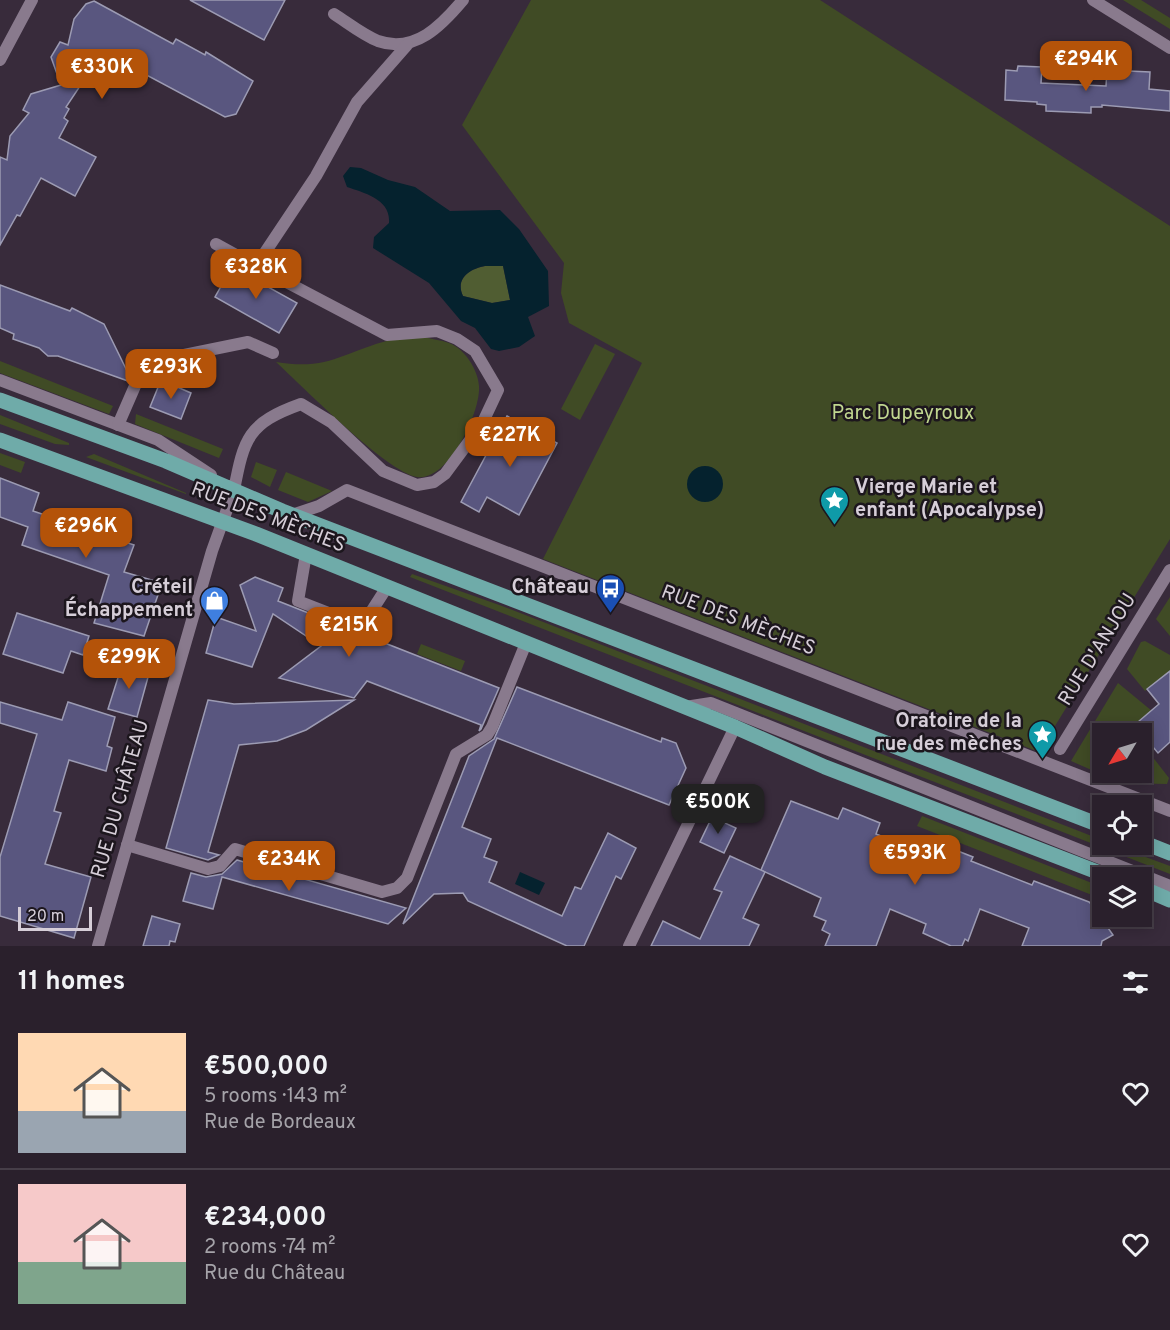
<!DOCTYPE html>
<html lang="en">
<head>
<meta charset="utf-8">
<style>
  :root { --surface:#2a202c; --page:#322834; --text:#f1f3f6; --muted:#a5a3a9; --line:#463e48; --accent:#b45309 }
  body { margin:0; font-family:Overpass,sans-serif; background:var(--page); color:var(--text); height:100vh; display:flex; flex-direction:column; font-size:22px; white-space:nowrap }
  * { box-sizing:border-box; margin:0 }
  p { font-size:20px; color:var(--muted) }
  .icon { flex:none; width:33px; height:33px; fill:none; stroke:currentColor; stroke-width:2; stroke-linecap:round; stroke-linejoin:round }
  .map { position:relative; height:946px; overflow:hidden }
  .panel { display:flex; flex-direction:column; background:var(--surface); flex:1 }
  .panel>* { flex:none }
  .needle { width:39px; rotate:232deg }
  .buttons { position:absolute; left:1092px; top:723px; display:grid; gap:12px }
  .buttons a { display:grid; place-items:center; width:60px; height:60px; border-radius:0px; background:var(--surface); box-shadow:0 3px 15px #0003,0 0 0 2px var(--line); font-size:30px }
  .scale { position:absolute; left:18px; bottom:15px; width:74px; box-sizing:border-box; padding-left:6px; border:3px solid #d6ced8; border-top:0; font-size:16px; line-height:21px; white-space:nowrap; color:#d6ced8; -webkit-text-stroke:4px #1c161d; paint-order:stroke }
  .price { position:absolute; translate:-50% -51px; padding:0 14px; border-radius:12px; background:var(--accent); color:#fff; font-size:20px; line-height:39px; filter:drop-shadow(0 2px 3px #0008) }
  .price::after { content:''; position:absolute; left:50%; top:36px; width:18px; height:14px; margin-left:-9px; background:inherit; clip-path:polygon(0 0,100% 0,50% 100%) }
  .price.current { background:#222; color:#fff }
  ul { padding:0; list-style:none }
  li { display:flex; align-items:center; gap:18px; height:150px; padding:0 18px }
  li+li { border-top:2px solid var(--line) }
  li span { display:grid; place-items:center; flex:none; width:168px; height:120px; border-radius:0px; color:#555 }
  li>.icon { margin-inline-start:auto }
  span .icon { width:72px; height:72px; fill:#fffc; stroke-width:1 }
  li b { font-size:26px }
  h2 { display:flex; justify-content:space-between; align-items:center; height:72px; padding:0 18px; font-size:26px }
  .map>svg:first-child { display:block }
  .green { fill:#404b25 }
  .forest { fill:#505d32 }
  .water { fill:#05222e; fill-rule:evenodd }
  .building { fill:#59567f; stroke:#9c9bb3; stroke-width:1.5 }
  .lines { fill:none; stroke-linecap:round; stroke-linejoin:round }
  .service { stroke:#897a8d; stroke-width:12 }
  .minor { stroke:#897a8d; stroke-width:12 }
  .tertiary { stroke:#897a8d; stroke-width:12 }
  .primary { stroke:#6faba9; stroke-width:15 }
  .labels { text-anchor:middle; dominant-baseline:central; stroke-width:5; stroke-linejoin:round; paint-order:stroke }
  .park-label { font-size:20px; fill:#c0d68f; stroke:#1c161d }
  .poi-label { font-size:20px; font-weight:bold; fill:#d6ced8; stroke:#1c161d; text-anchor:end }
  .street-label { font-size:20px; fill:#d6ced8; stroke:#1c161d }
</style>
</head>
<body>
<div class="map">
<svg width="1170" height="946" viewBox="0 0 1170 946">
  <rect width="100%" height="100%" fill="#382b3b"/>
  <!-- green -->
  <g class="green">
    <polygon points="531,0 820,0 1170,226 1170,539 1039,752 543,559 642,363 569,323 561,293 564,263 462,125"/>
    <polygon points="1123,0 1141,0 1170,18 1170,29"/>
    <path d="M423,337C431,339 441,340 449,343C465,349 478,370 479,386C481,412 448,482 417,477C387,472 303,387 276,362C329,371 343,352 390,340C400,338 412,338 423,337Z"/>
    <polygon points="595,344 615,354 580,420 561,409"/>
    <polygon points="0,361 113,406 109,414 0,373"/>
    <polygon points="136,414 223,449 219,458 135,424"/>
    <polygon points="0,415 69,443 69,445 55,444 0,424"/>
    <polygon points="0,453 25,462 21,473 0,465"/>
    <polygon points="94,454 186,493 186,494 86,457"/>
    <polygon points="256,462 277,470 270,487 251,477"/>
    <polygon points="286,472 332,491 308,502 278,490"/>
    <polygon points="412,574 502,606 1102,840 1102,844 1113,845 1170,866 1170,874 410,577"/>
    <polygon points="1170,597 1170,636 1156,619"/>
    <polygon points="1145,641 1170,655 1170,671 1145,691 1127,669 1141,642"/>
    <polygon points="421,644 465,661 461,671 417,654"/>
    <polygon points="1118,683 1152,711 1127,733 1102,734 1102,772 1142,772 1142,751 1144,754 1148,751 1169,778 1167,784 1121,783 1071,761"/>
    <polygon points="922,816 1102,887 1102,899 917,826"/>
  </g>
  <!-- forest -->
  <path class="forest" d="M485,266H503L510,300L492,303L463,296C455,279 469,269 485,266Z"/>
  <!-- water -->
  <g class="water">
    <path d="M350,167L361,168L388,180L415,187L450,211L500,210L519,229L548,271L549,306L528,317L535,336L519,347L499,351L491,349L475,328L461,321L429,283L373,248L374,237L389,223C391,199 364,193 347,187L343,176ZM485,266H503L510,300L492,303L463,296C455,279 469,269 485,266Z"/>
    <circle cx="705" cy="484" r="18"/>
    <polygon points="520,872 545,883 539,895 515,884"/>
  </g>
  <!-- building -->
  <g class="building">
    <polygon points="190,0 285,0 264,40"/>
    <polygon points="94,1 173,44 176,39 205,55 206,52 253,81 236,114 225,117 141,72 139,76 102,56 93,73 90,71 66,107 69,109 64,118 68,121 59,138 96,157 75,196 41,178 20,216 17,215 0,245 0,157 7,160 10,136 29,113 23,110 31,94 61,85 51,57 60,42 68,45 74,19 86,4"/>
    <polygon points="1018,66 1042,67 1041,83 1106,86 1107,70 1150,72 1149,89 1170,91 1170,111 1102,105 1102,107 1091,107 1091,113 1046,111 1046,105 1037,104 1037,102 1005,100 1006,70 1017,71"/>
    <polygon points="232,267 297,303 279,333 215,297"/>
    <polygon points="0,285 70,311 72,308 104,324 130,377 128,381 58,356 48,356 39,348 13,339 14,334 0,328"/>
    <polygon points="161,380 191,393 181,419 150,407"/>
    <polygon points="507,416 557,443 519,515 487,497 479,512 461,502"/>
    <polygon points="0,478 39,493 33,511 134,545 124,572 162,583 144,636 94,623 109,575 22,545 28,527 0,517"/>
    <polygon points="255,577 283,588 278,601 499,688 481,729 479,731 481,725 367,681 354,698 279,678 321,646 273,614 252,667 206,653 216,617 256,631 240,585"/>
    <polygon points="17,613 89,636 83,655 71,651 63,673 3,654"/>
    <polygon points="123,662 150,670 137,717 108,709"/>
    <polygon points="1170,671 1170,742 1158,753 1153,747 1142,757 1142,734 1124,734 1159,704 1147,689"/>
    <polygon points="517,687 661,742 662,738 676,743 686,768 669,805 497,738 462,827 491,839 484,857 497,862 489,882 562,916 575,887 581,889 608,833 636,848 621,879 616,876 584,946 567,946 468,901 463,893 434,894 403,924 469,756 494,739"/>
    <polygon points="208,700 234,704 354,700 306,730 277,741 239,745 208,852 219,855 208,860 166,848"/>
    <polygon points="0,702 62,720 68,702 115,717 107,746 112,748 106,771 69,760 54,811 61,813 45,864 91,877 74,938 0,916 0,857 37,734 0,723"/>
    <polygon points="791,801 838,819 843,808 880,823 876,834 930,856 935,842 973,857 971,861 1032,885 1034,881 1089,902 1095,908 1102,905 1102,916 1113,916 1108,928 1113,935 1102,941 1101,946 1022,946 1029,928 980,909 968,941 965,939 962,946 951,946 923,933 926,924 890,909 876,946 825,946 830,934 822,930 826,921 814,916 821,898 761,870"/>
    <polygon points="712,817 736,828 724,853 700,842"/>
    <polygon points="730,856 765,872 743,918 759,925 749,946 651,946 663,921 700,939 722,892 714,889"/>
    <polygon points="237,860 406,908 388,924 222,877 213,909 183,901 191,873 206,877 222,874"/>
    <polygon points="152,916 180,924 175,942 170,941 169,946 143,946"/>
  </g>
  <g class="lines">
    <!-- service -->
    <g class="service">
      <path d="M334,14C348,23 363,35 378,41C415,54 442,25 463,0"/>
      <polyline points="216,244 256,266 316,176 357,102 407,45"/>
      <polyline points="0,380 158,440 211,475"/>
      <polyline points="118,425 145,363 248,342 273,353"/>
      <path d="M228,486L234,490C244,438 248,423 301,404L331,422L383,471L417,485L434,482L445,474L482,424L498,390L475,351L457,339L437,331L387,335L256,266"/>
      <polyline points="292,515 319,506 347,490 1170,811"/>
      <polyline points="306,554 298,601 362,626 387,587"/>
      <polyline points="685,707 711,703 1170,886"/>
      <polyline points="127,845 208,869 220,866 235,849 382,892 397,888 407,878 456,754 487,735 492,727 526,643"/>
    </g>
    <!-- minor -->
    <g class="minor">
      <polyline points="1093,0 1170,48"/>
      <polyline points="1060,749 1170,570"/>
      <polyline points="98,946 212,551 234,490"/>
      <polyline points="629,946 735,727"/>
    </g>
    <!-- tertiary -->
    <polyline class="tertiary" points="0,60 32,0"/>
    <!-- primary -->
    <g class="primary">
      <polyline points="0,400 166,461 282,511 1102,826"/>
      <polyline points="0,440 256,534 735,727 825,767 1113,878"/>
      <polyline points="1142,842 1170,853"/>
      <polyline points="1142,888 1170,900"/>
    </g>
  </g>
  <!-- icons -->
  <defs>
    <symbol id="sight-pin" viewBox="-11 -11 22 30"><path d="M0 17L-7.5 6A9.5 9.5 0 1 1 7.5 6Z" fill="#0f9aa8" stroke="#1c161d"/><path d="M0-6L1.8-2.2L6-1.7L2.9 1.2L3.7 5.4L0 3.3L-3.7 5.4L-2.9 1.2L-6-1.7L-1.8-2.2Z" fill="#fff"/></symbol>
    <symbol id="bus-pin" viewBox="-11 -11 22 30"><path d="M0 17L-7.5 6A9.5 9.5 0 1 1 7.5 6Z" fill="#1a4fb4" stroke="#1c161d"/><path d="M-5-6H5V4H4V6H2V4H-2V6H-4V4H-5ZM-3.5-4V0h7V-4ZM-3.5 1.2v1.5H-2V1.2ZM2 1.2v1.5H3.5V1.2Z" fill="#fff"/></symbol>
    <symbol id="shop-pin" viewBox="-11 -11 22 30"><path d="M0 17L-7.5 6A9.5 9.5 0 1 1 7.5 6Z" fill="#3f7fe0" stroke="#1c161d"/><path d="M-5-2.5h2.3a2.7 3.5 0 0 1 5.4 0H5L5.5 6h-11ZM-1.5-2.5h3a1.5 2.3 0 0 0-3 0Z" fill="#fff"/></symbol>
  </defs>
  <g fill-rule="evenodd">
    <use href="#sight-pin" x="818" y="484" width="33" height="45"/>
    <use href="#bus-pin" x="594" y="572" width="33" height="45"/>
    <use href="#shop-pin" x="198" y="584" width="33" height="45"/>
    <use href="#sight-pin" x="1026" y="718" width="33" height="45"/>
  </g>
  <g class="labels">
    <!-- park labels -->
    <g class="park-label">
      <text x="903" y="414">Parc Dupeyroux</text>
    </g>
    <!-- poi labels -->
    <g class="poi-label">
      <text x="855" y="488" text-anchor="start">Vierge Marie et<tspan x="855" dy="23">enfant (Apocalypse)</tspan></text>
      <text x="193" y="588">Créteil<tspan x="193" dy="23">Échappement</tspan></text>
      <text x="589" y="588">Château</text>
      <text x="1022" y="722">Oratoire de la<tspan x="1022" dy="23">rue des mèches</tspan></text>
    </g>
    <!-- street labels -->
    <g class="street-label">
      <text transform="translate(268 518) rotate(21)">RUE DES MÈCHES</text>
      <text transform="translate(738 621) rotate(21)">RUE DES MÈCHES</text>
      <text transform="translate(1098 650) rotate(-58)">RUE D'ANJOU</text>
      <text transform="translate(121 799) rotate(-74)">RUE DU CHÂTEAU</text>
    </g>
  </g>
</svg>
<div class="buttons">
<a><svg class="needle" viewBox="-14 -14 28 28"><path d="M0-13l5 13h-10z" fill="#e53935"/><path d="M0 13l5-13h-10z" fill="#a5a3a9"/></svg></a>
<a><svg class="icon" aria-label="locate" viewBox="0 0 24 24"><circle cx="12" cy="12" r="6"/><path d="M12 2v4M12 18v4M2 12h4M18 12h4"/></svg></a>
<a><svg class="icon" aria-label="layers" viewBox="0 0 24 24"><path d="M12 4l9 5-9 5-9-5zM3 14l9 5 9-5"/></svg></a>
</div>
<div class="scale">20 m</div>
<b class="price" style="left:1086px;top:92px">€294K</b>
<b class="price" style="left:102px;top:100px">€330K</b>
<b class="price" style="left:256px;top:300px">€328K</b>
<b class="price" style="left:171px;top:400px">€293K</b>
<b class="price" style="left:510px;top:468px">€227K</b>
<b class="price" style="left:86px;top:559px">€296K</b>
<b class="price" style="left:349px;top:658px">€215K</b>
<b class="price" style="left:129px;top:690px">€299K</b>
<b class="price current" style="left:718px;top:835px">€500K</b>
<b class="price" style="left:915px;top:886px">€593K</b>
<b class="price" style="left:289px;top:892px">€234K</b>
</div>
<section class="panel">
<h2>11 homes<svg class="icon" aria-label="filters" viewBox="0 0 24 24"><path d="M4 7h16M4 17h16"/><circle cx="9" cy="7" r="2"/><circle cx="15" cy="17" r="2"/></svg></h2>
<ul>
<li><span style="background:linear-gradient(#ffd9b3 65%,#9aa5b1 0)"><svg class="icon" aria-label="home" viewBox="0 0 24 24"><path d="M3 11l9-7 9 7M6 9v11h12V9"/></svg></span><div><b>€500,000</b><p>5 rooms · 143 m²</p><p>Rue de Bordeaux</p></div><svg class="icon" aria-label="heart" viewBox="0 0 24 24"><path d="M12 20l-8-8c-3-5 5-10 8-4 3-6 11-1 8 4z"/></svg></li>
<li><span style="background:linear-gradient(#f6c9c9 65%,#7fa58c 0)"><svg class="icon" aria-label="home" viewBox="0 0 24 24"><path d="M3 11l9-7 9 7M6 9v11h12V9"/></svg></span><div><b>€234,000</b><p>2 rooms · 74 m²</p><p>Rue du Château</p></div><svg class="icon" aria-label="heart" viewBox="0 0 24 24"><path d="M12 20l-8-8c-3-5 5-10 8-4 3-6 11-1 8 4z"/></svg></li>
</ul>
</section>
</body>
</html>
